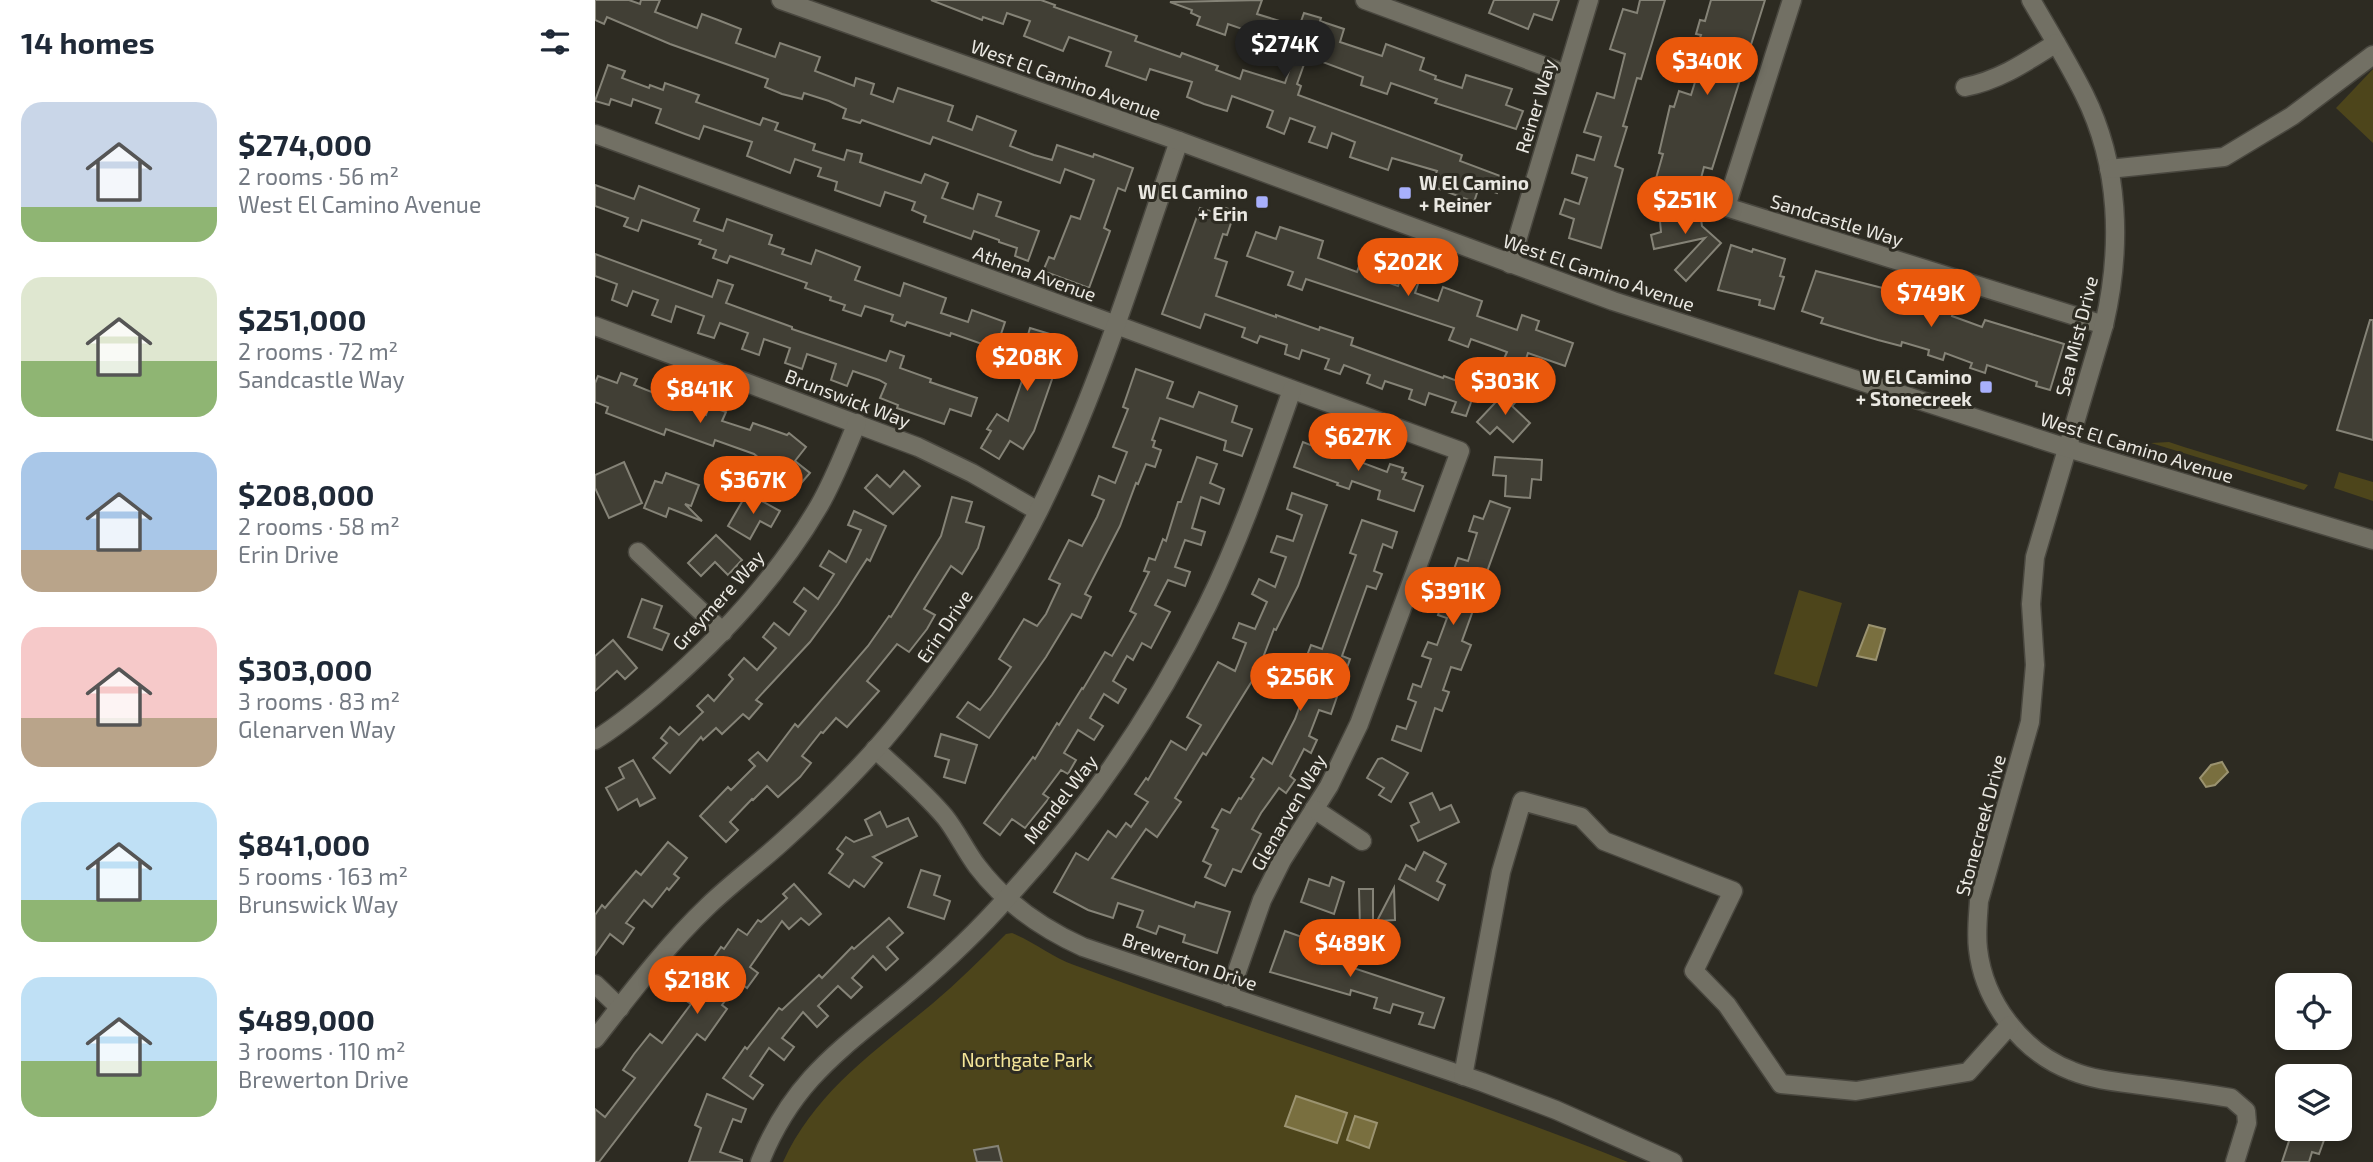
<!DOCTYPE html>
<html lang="en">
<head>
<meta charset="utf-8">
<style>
  :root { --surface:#fff; --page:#f6f6f7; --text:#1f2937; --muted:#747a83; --accent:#ea580c }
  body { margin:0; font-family:"Exo 2",sans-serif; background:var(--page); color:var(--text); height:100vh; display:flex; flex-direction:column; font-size:26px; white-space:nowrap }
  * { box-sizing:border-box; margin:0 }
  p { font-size:23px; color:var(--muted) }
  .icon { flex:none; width:38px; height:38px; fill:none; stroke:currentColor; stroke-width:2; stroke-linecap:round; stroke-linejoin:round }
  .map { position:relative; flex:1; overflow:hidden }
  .side { display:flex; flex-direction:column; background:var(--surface); width:595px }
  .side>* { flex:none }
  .fabs { position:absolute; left:1680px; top:973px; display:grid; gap:14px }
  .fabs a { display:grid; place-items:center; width:77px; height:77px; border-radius:14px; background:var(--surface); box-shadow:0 4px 10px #0003; font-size:35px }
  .price { position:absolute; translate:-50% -60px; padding:0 16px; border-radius:24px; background:var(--accent); color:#fff; font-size:23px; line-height:46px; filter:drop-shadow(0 2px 4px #0008) }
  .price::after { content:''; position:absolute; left:50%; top:42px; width:21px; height:16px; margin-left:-10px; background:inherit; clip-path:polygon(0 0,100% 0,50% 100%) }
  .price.on { background:#222; color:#fff }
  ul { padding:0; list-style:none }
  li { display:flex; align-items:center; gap:21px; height:175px; padding:0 21px }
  li span { display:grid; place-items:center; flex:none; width:196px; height:140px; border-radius:21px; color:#555 }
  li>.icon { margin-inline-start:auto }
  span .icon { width:84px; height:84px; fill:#fffc; stroke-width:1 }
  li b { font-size:30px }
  h2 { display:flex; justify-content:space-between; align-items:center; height:84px; padding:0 21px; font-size:30px }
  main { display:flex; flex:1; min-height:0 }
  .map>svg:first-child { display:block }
  .green { fill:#4d451b }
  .water { fill:#796f3f; stroke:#9b9370; stroke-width:2 }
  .building { fill:#413f35; stroke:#858377; stroke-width:2 }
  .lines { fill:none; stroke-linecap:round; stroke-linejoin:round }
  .minor-casing { stroke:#49473f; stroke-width:21 }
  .secondary-casing { stroke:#49473f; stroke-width:21 }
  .minor { stroke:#727064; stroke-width:18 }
  .secondary { stroke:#727064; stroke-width:18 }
  .poi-dot { fill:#a8b0fc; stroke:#2d2b22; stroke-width:2.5 }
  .labels { text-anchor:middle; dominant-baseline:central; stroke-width:6; stroke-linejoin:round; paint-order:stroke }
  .street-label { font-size:19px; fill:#eae8e2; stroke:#2d2b22 }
  .poi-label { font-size:19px; font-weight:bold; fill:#eae8e2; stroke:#2d2b22; text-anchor:end }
  .park-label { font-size:19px; fill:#f5e699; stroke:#2d2b22 }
</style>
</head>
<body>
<main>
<section class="side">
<h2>14 homes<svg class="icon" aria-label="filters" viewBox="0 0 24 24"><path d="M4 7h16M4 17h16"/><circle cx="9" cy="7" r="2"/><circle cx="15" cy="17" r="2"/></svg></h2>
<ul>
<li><span style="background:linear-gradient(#c9d6e8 75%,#8fb573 0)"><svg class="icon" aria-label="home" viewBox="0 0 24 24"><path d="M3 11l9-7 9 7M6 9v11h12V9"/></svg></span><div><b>$274,000</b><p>2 rooms · 56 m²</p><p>West El Camino Avenue</p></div></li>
<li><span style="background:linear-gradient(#dfe7d0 60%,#8fb573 0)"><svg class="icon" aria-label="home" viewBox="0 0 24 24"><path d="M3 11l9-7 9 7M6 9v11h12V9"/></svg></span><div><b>$251,000</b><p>2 rooms · 72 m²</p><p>Sandcastle Way</p></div></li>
<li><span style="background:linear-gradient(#a9c7e8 70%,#b9a48a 0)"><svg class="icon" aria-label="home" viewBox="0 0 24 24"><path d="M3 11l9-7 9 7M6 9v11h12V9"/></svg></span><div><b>$208,000</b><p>2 rooms · 58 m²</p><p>Erin Drive</p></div></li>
<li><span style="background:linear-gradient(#f6c9c9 65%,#b9a48a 0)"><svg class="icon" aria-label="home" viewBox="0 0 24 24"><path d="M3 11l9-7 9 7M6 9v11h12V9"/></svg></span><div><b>$303,000</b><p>3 rooms · 83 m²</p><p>Glenarven Way</p></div></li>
<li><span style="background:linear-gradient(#bfe0f5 70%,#8fb573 0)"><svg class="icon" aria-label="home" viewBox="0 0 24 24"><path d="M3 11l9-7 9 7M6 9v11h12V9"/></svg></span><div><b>$841,000</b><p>5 rooms · 163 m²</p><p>Brunswick Way</p></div></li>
<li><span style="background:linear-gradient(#bfe0f5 60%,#8fb573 0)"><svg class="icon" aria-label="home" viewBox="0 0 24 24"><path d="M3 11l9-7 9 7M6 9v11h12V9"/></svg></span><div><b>$489,000</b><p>3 rooms · 110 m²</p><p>Brewerton Drive</p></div></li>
</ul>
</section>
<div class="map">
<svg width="1778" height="1162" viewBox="0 0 1778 1162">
  <rect width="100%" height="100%" fill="#2d2b22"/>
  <!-- green -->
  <g class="green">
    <polygon points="1778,69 1778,143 1741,108"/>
    <polygon points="1574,442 1589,447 1713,485 1709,490 1556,443"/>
    <polygon points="1744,472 1778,482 1778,501 1739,488"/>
    <polygon points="1204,590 1247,603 1222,687 1179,674"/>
    <path d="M417,933C439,942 457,957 479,965C663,1033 851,1089 1033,1162H188C220,1092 279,1052 337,1004C363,982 387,958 411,934Z"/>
  </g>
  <!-- water -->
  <g class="water">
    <polygon points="1274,625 1290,629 1281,660 1262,656"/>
    <polygon points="1627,762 1633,772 1620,785 1611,787 1605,778 1616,765"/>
    <polygon points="701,1096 752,1113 742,1143 690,1126"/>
    <polygon points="760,1116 782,1123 774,1148 752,1140"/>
  </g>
  <!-- building -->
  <g class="building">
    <polygon points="0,0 34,0 45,4 46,0 65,0 60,12 102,28 107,14 123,20 146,29 141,43 180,57 185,43 225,57 220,71 259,86 261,78 279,84 276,94 298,102 303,88 358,106 353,121 377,130 382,116 421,131 415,146 439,155 457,160 462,145 498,157 499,154 538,168 530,191 523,188 509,228 515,231 494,288 448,271 454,257 459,259 476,216 485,219 499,180 470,169 465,183 338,137 335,144 267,120 265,123 248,118 251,109 234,101 209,93 207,99 187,94 170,87 173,79 75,44 12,17 9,24 0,20"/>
    <polygon points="336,0 446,0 460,5 459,7 542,36 540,41 585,57 587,53 623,66 621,70 645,79 648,70 690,83 698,59 675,51 679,40 633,24 630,35 602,25 605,17 596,13 597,10 575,2 667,0 662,14 704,27 709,13 726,18 725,21 749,29 745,42 787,56 791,44 829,58 825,70 841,76 840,79 867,88 871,75 917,89 911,105 928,111 921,129 840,103 842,99 796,83 792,94 766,85 768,77 712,56 702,84 706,86 703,95 867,155 865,161 908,177 902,193 884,187 879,202 836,186 842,171 797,158 793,170 755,157 760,142 737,133 732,148 714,142 720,127 695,118 689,134 672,127 678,111 637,96 632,111 609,104 592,97 597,82 555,69 551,80 511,66 516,52 474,37 468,51 429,36 435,21 412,13 408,24 388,17 387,20"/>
    <polygon points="899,0 964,0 957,20 939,14 933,29 894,13"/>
    <polygon points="1045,0 1070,0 1046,79 1042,78 1028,126 1032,127 1020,166 1028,169 1006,248 974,238 979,219 965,214 970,199 984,204 992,178 977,173 982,155 999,160 1006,137 989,132 1002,93 1019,98 1030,54 1015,49 1028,9 1042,13"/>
    <polygon points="1116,0 1170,0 1117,169 1109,167 1100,201 1058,189 1068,154 1064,153 1075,106 1079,107 1084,91 1096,95 1107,60 1098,57 1106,35 1101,34 1105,20 1110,21"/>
    <polygon points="13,65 30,71 27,78 54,88 55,85 68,90 70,83 104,95 101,102 165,125 168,118 183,123 180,130 220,144 218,150 249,160 252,150 267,154 265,162 326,183 330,174 353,183 347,198 378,209 383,194 406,202 401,216 444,231 433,261 420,256 422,248 404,242 404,240 379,231 376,239 329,222 331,216 317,210 320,202 290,192 285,206 240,190 242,182 223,176 226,168 200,159 195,173 152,156 157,142 109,126 104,139 90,134 61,123 66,109 38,99 36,106 16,99 14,105 0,101"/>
    <polygon points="0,185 39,199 44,186 104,209 99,221 128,231 132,219 177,235 174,244 189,249 187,254 216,264 221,250 265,267 260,280 305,296 309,283 351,298 346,313 373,322 377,310 410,322 401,349 356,333 355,336 312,322 310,326 296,321 298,315 270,306 266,316 248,310 250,305 235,300 236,297 210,288 212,283 135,256 132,263 118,258 121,250 104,244 106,240 47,220 43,231 29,226 33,218 0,206"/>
    <polygon points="1104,205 1107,226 1126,243 1091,281 1080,270 1110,238 1059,249 1056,235 1066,232 1064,210"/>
    <polygon points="624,206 640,211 632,235 628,234 620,258 632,262 621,296 681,317 681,315 724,330 725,327 758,338 756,345 848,378 849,376 865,382 868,375 884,380 871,416 857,412 861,402 834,393 830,405 814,399 817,390 790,381 787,389 772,383 775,375 749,365 745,374 730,369 734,359 707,350 704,359 690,354 692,345 665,336 662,343 647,337 650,328 610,314 605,328 567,314 605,208 622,213"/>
    <polygon points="685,227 728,241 723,258 762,272 767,258 785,264 780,278 803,286 808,272 825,278 820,293 843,301 848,287 887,301 882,316 922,330 927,315 944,321 941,330 978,343 970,366 933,353 928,368 908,361 912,352 901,348 876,339 873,347 854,340 859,328 711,279 707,290 693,285 698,272 652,256 661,232 681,239"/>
    <polygon points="1136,245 1157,252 1158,249 1190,259 1185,276 1189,277 1179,309 1164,305 1165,300 1123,290"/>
    <polygon points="0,254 117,297 123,280 138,285 131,303 197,327 197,329 291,361 295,351 309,356 305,368 336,379 335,382 382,398 376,416 355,409 349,424 302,408 303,405 285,398 291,384 284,380 258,371 252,386 236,380 241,364 212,354 207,369 190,363 195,348 169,339 164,355 147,349 153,333 125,323 119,338 103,333 109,316 81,306 76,322 57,315 63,300 38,291 32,306 17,300 22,284 0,276"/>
    <polygon points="1221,271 1319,296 1318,300 1358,312 1357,316 1387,327 1390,320 1469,344 1455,390 1441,386 1442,382 1392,365 1390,373 1375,368 1377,363 1350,353 1348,360 1333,355 1334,350 1307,342 1306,346 1283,340 1226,323 1228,318 1207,311"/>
    <polygon points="1775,320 1778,320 1778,440 1742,430"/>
    <polygon points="435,328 471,339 439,431 428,449 415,441 404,459 386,448 396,431 392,429 402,414 413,421 430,372 428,371 431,364 425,362"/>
    <polygon points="541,369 578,382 572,398 598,407 604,392 642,406 637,422 657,429 647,456 629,450 631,441 565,418 557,440 560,441 558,447 566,450 560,467 551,464 543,484 541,483 525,526 490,594 496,597 486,618 477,614 451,657 394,738 362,717 373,702 385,710 397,695 416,667 404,659 429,619 442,626 451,614 465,584 454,579 474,540 487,546 502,517 509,500 497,495 504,476 520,483 532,452 518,447 533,409 528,407"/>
    <polygon points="26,373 42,379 39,385 64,395 67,388 84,395 81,404 111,415 114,406 131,412 127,421 155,430 158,423 192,435 194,433 211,447 200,461 215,473 201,489 159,454 120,440 118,446 71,429 69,435 11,413 13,407 0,402 0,383 3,376 22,383"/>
    <polygon points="913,389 924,398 917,406 935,423 918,442 902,427 895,434 882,422"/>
    <polygon points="732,440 771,453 768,463 792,472 795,464 808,468 807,472 811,473 808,479 828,486 819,511 783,499 785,491 757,481 754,489 742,485 743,483 699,467 708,442 728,450"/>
    <polygon points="602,457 622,464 615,483 629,489 624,504 606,497 597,528 610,532 606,545 590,540 580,567 595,572 590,586 573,580 560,605 575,612 556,648 547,643 538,660 532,656 518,681 531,689 523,703 509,694 495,718 508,726 499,740 483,730 469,753 481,760 473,774 466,770 448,794 454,798 430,828 417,819 405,835 389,823 438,757 440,759 462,723 464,725 487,688 488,689 510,652 517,656 541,614 535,611 554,572 549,571 554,558 560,560 568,539 571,541 583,502 586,502"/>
    <polygon points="900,457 947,460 946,480 937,479 935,498 910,496 911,476 898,475"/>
    <polygon points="29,462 47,503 14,518 0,488 0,475"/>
    <polygon points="309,471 325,486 298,514 270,488 282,475 295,487"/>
    <polygon points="71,473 104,485 96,506 90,504 107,521 74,508 71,517 49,508 60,481 67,483"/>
    <polygon points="152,493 185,511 176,527 165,521 155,539 133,526"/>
    <polygon points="697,493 732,505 703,586 681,630 679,629 662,673 611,755 608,753 580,798 586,802 562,837 551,829 517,878 599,907 601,902 635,912 622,953 588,942 590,935 564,926 561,934 542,927 548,911 523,903 518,918 493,910 459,892 481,853 493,860 513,831 521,837 531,823 536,827 553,802 540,794 551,778 553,780 576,741 591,750 606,725 592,717 623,662 640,671 651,643 638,638 644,623 660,629 672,602 657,594 664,579 680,587 691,557 676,552 682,536 698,541 707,515 692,509"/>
    <polygon points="357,497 377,502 371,522 389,527 383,548 367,574 356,566 329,609 340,615 332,629 314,652 302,644 272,681 284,691 252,727 241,718 228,733 226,732 207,756 216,763 205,777 183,797 172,786 158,800 157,799 135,822 143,830 131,842 105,816 133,787 136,790 160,766 154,760 163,752 172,761 200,724 203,727 273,646 294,616 296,617 346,536"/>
    <polygon points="895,501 915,508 867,641 876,645 866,670 856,667 848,690 854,692 847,711 840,708 826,751 797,740 802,726 811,729 821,702 813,699 818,684 826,687 836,659 827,656 833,642 842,645 852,618 843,615 848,599 855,601 864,574 858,572 863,558 873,561 882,533 874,531 879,516 888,519"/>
    <polygon points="259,511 291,526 275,561 272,559 243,604 215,642 161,700 167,704 154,719 148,714 127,734 121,728 108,740 106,737 75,773 58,758 72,743 66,738 75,727 84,735 108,712 102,706 113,695 119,701 138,679 134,675 149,658 162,670 181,648 168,637 179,623 194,635 211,611 199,602 209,588 223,599 239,574 225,566 234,551 251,562 266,530 253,525"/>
    <polygon points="767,520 802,532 797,548 788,544 779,571 787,574 781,589 772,586 747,656 755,659 736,714 724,710 714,736 722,740 716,753 709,749 695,776 700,780 691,793 684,788 666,813 657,829 666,834 646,872 638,869 630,886 610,877 616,865 608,861 623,830 617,827 627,809 635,813 644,798 646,799 659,779 656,777 668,758 677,764 700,719 714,681 704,677 716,645 727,649 761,555 755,553"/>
    <polygon points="121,535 147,560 133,575 120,562 106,576 93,563"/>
    <polygon points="47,599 67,606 59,628 74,634 67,650 33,637"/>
    <polygon points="18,640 42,668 30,679 22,671 0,691 0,656"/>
    <polygon points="346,734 382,745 370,783 349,777 354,760 340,756"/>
    <polygon points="787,758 813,773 796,802 784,795 789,788 772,778 783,759"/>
    <polygon points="38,760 60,798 45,806 42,799 23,810 11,788 29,778 24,768"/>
    <polygon points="837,793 845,810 856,805 864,822 823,841 816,826 824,822 815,803"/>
    <polygon points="285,812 292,827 313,818 322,836 278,857 287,863 269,887 259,880 254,887 234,873 248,854 242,849 251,837 259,842 277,835 270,820"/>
    <polygon points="73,842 92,858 79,874 84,878 74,890 72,888 57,907 49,900 31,923 39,928 28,944 15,934 0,955 0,915 7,905 10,908 41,871 46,875"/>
    <polygon points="829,852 851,864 842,881 850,885 843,900 804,879 811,865 820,870"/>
    <polygon points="326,870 345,876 339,895 355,901 349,919 313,907"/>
    <polygon points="737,877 749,882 739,914 706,902 714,879 734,886"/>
    <polygon points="199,884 226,914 214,925 206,918 194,929 187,921 155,967 163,973 152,988 144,982 127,1005 132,1009 110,1040 102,1034 4,1162 0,1162 0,1109 10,1117 40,1078 28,1070 39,1054 55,1034 67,1043 96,1004 84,996 93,982 106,991 124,965 117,960 126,947 129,949 143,929 152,935 163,920 166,922 192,898 188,894"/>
    <polygon points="799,888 800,920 782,921"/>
    <polygon points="764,889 778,889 778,928 765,928"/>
    <polygon points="294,918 308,933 292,947 303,959 291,970 278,956 257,978 267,987 256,998 243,986 223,1006 233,1016 222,1027 208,1012 187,1038 199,1047 189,1060 174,1048 155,1076 168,1085 158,1099 128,1078 150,1047 152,1049 184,1008 187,1010 224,975 227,978 257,947 259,949"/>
    <polygon points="690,931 724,943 719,955 849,998 839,1028 824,1024 828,1013 798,1004 795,1013 779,1008 782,998 756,990 755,995 675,972"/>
    <polygon points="112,1094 151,1109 146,1122 138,1119 125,1152 147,1160 147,1162 94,1162 106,1128 100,1125"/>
    <polygon points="1698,1129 1733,1129 1724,1154 1717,1152 1714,1162 1687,1162"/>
    <polygon points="403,1146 407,1162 382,1162 379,1150"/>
  </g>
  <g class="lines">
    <defs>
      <g id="minor">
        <polyline points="770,0 971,74"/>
        <polyline points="1197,0 1131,207 1509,325"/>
        <path d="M1436,0C1454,31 1473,62 1489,94C1525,166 1527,248 1509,325L1440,557L1436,604L1440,665L1435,722L1384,901C1383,917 1381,933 1383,949C1389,1002 1427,1052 1477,1071C1499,1080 1523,1082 1546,1085C1576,1089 1606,1093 1636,1098L1651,1111L1652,1123L1640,1162"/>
        <path d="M1370,87C1405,80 1431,62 1461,43"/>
        <polyline points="0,134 865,451 764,724 734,786 687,860 667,900 633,997"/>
        <polyline points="1514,169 1629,157 1697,116 1778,55"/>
        <polyline points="915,264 994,0"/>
        <polyline points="0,326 323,447 377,473 443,511"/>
        <polyline points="43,552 128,632"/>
        <path d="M0,740C21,727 41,711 60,695C123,641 182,578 224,506C239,480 250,451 262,423"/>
        <path d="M280,749C304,771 329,792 350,817C362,832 370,850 382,866C410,903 446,928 488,947L887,1082L961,1110L1078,1162"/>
        <polyline points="719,809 767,841"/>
        <polyline points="0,984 25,1008"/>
        <path d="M0,1039C36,993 71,946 113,906C137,883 164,863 188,841C228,805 268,766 302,724C356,657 406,586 444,510C503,392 541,265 584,141"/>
        <polyline points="868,1076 906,872 927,801 986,817 1009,841 1138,891 1099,971 1132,1005 1186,1084 1261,1091 1373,1072 1415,1025"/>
        <path d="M165,1162C199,1077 250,1047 317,990C350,962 383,931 412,898C492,811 559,713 612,606C646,537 671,463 697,390"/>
      </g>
      <polyline id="secondary" points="186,0 584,141 1018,301 1472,448 1778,540"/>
    </defs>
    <!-- minor casing -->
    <use href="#minor" class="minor-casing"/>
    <!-- secondary casing -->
    <use href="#secondary" class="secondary-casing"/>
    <!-- minor -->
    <use href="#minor" class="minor"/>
    <!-- secondary -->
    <use href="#secondary" class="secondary"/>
  </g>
  <!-- markers -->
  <g class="poi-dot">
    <rect x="803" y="186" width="14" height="14" rx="3.5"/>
    <rect x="660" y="195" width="14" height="14" rx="3.5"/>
    <rect x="1384" y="380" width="14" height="14" rx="3.5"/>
  </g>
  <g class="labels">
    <!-- street labels -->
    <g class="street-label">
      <text transform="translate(471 79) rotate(20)">West El Camino Avenue</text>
      <text transform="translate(940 106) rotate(-73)">Reiner Way</text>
      <text transform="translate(1242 220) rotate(17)">Sandcastle Way</text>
      <text transform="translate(1004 272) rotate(19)">West El Camino Avenue</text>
      <text transform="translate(440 273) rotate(20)">Athena Avenue</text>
      <text transform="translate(1481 336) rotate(-76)">Sea Mist Drive</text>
      <text transform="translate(253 398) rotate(21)">Brunswick Way</text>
      <text transform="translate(1542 447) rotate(17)">West El Camino Avenue</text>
      <text transform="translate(123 600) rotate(-48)">Greymere Way</text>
      <text transform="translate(349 626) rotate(-56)">Erin Drive</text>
      <text transform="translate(465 799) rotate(-52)">Mendel Way</text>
      <text transform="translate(693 812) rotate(-60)">Glenarven Way</text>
      <text transform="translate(1385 825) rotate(-75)">Stonecreek Drive</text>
      <text transform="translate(595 961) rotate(19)">Brewerton Drive</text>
    </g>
    <!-- poi labels -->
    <g class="poi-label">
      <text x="824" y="182" text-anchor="start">W El Camino<tspan x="824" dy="22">+ Reiner</tspan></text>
      <text x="653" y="191">W El Camino<tspan x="653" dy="22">+ Erin</tspan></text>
      <text x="1377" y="376">W El Camino<tspan x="1377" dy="22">+ Stonecreek</tspan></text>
    </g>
    <!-- park labels -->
    <g class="park-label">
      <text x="432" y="1059">Northgate Park</text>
    </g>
  </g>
</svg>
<div class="fabs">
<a><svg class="icon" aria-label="locate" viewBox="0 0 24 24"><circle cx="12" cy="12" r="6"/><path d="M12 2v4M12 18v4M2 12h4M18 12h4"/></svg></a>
<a><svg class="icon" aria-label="layers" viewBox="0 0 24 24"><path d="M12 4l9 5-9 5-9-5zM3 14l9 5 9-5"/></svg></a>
</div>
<b class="price on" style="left:690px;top:80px">$274K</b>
<b class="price" style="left:1112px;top:97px">$340K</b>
<b class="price" style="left:1090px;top:236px">$251K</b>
<b class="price" style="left:813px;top:298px">$202K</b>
<b class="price" style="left:1336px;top:329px">$749K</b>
<b class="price" style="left:432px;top:393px">$208K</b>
<b class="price" style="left:910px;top:417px">$303K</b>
<b class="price" style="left:105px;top:425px">$841K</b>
<b class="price" style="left:763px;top:473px">$627K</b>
<b class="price" style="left:158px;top:516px">$367K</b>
<b class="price" style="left:858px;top:627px">$391K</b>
<b class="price" style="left:705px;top:713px">$256K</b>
<b class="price" style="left:755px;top:979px">$489K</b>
<b class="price" style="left:102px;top:1016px">$218K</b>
</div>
</main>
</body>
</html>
